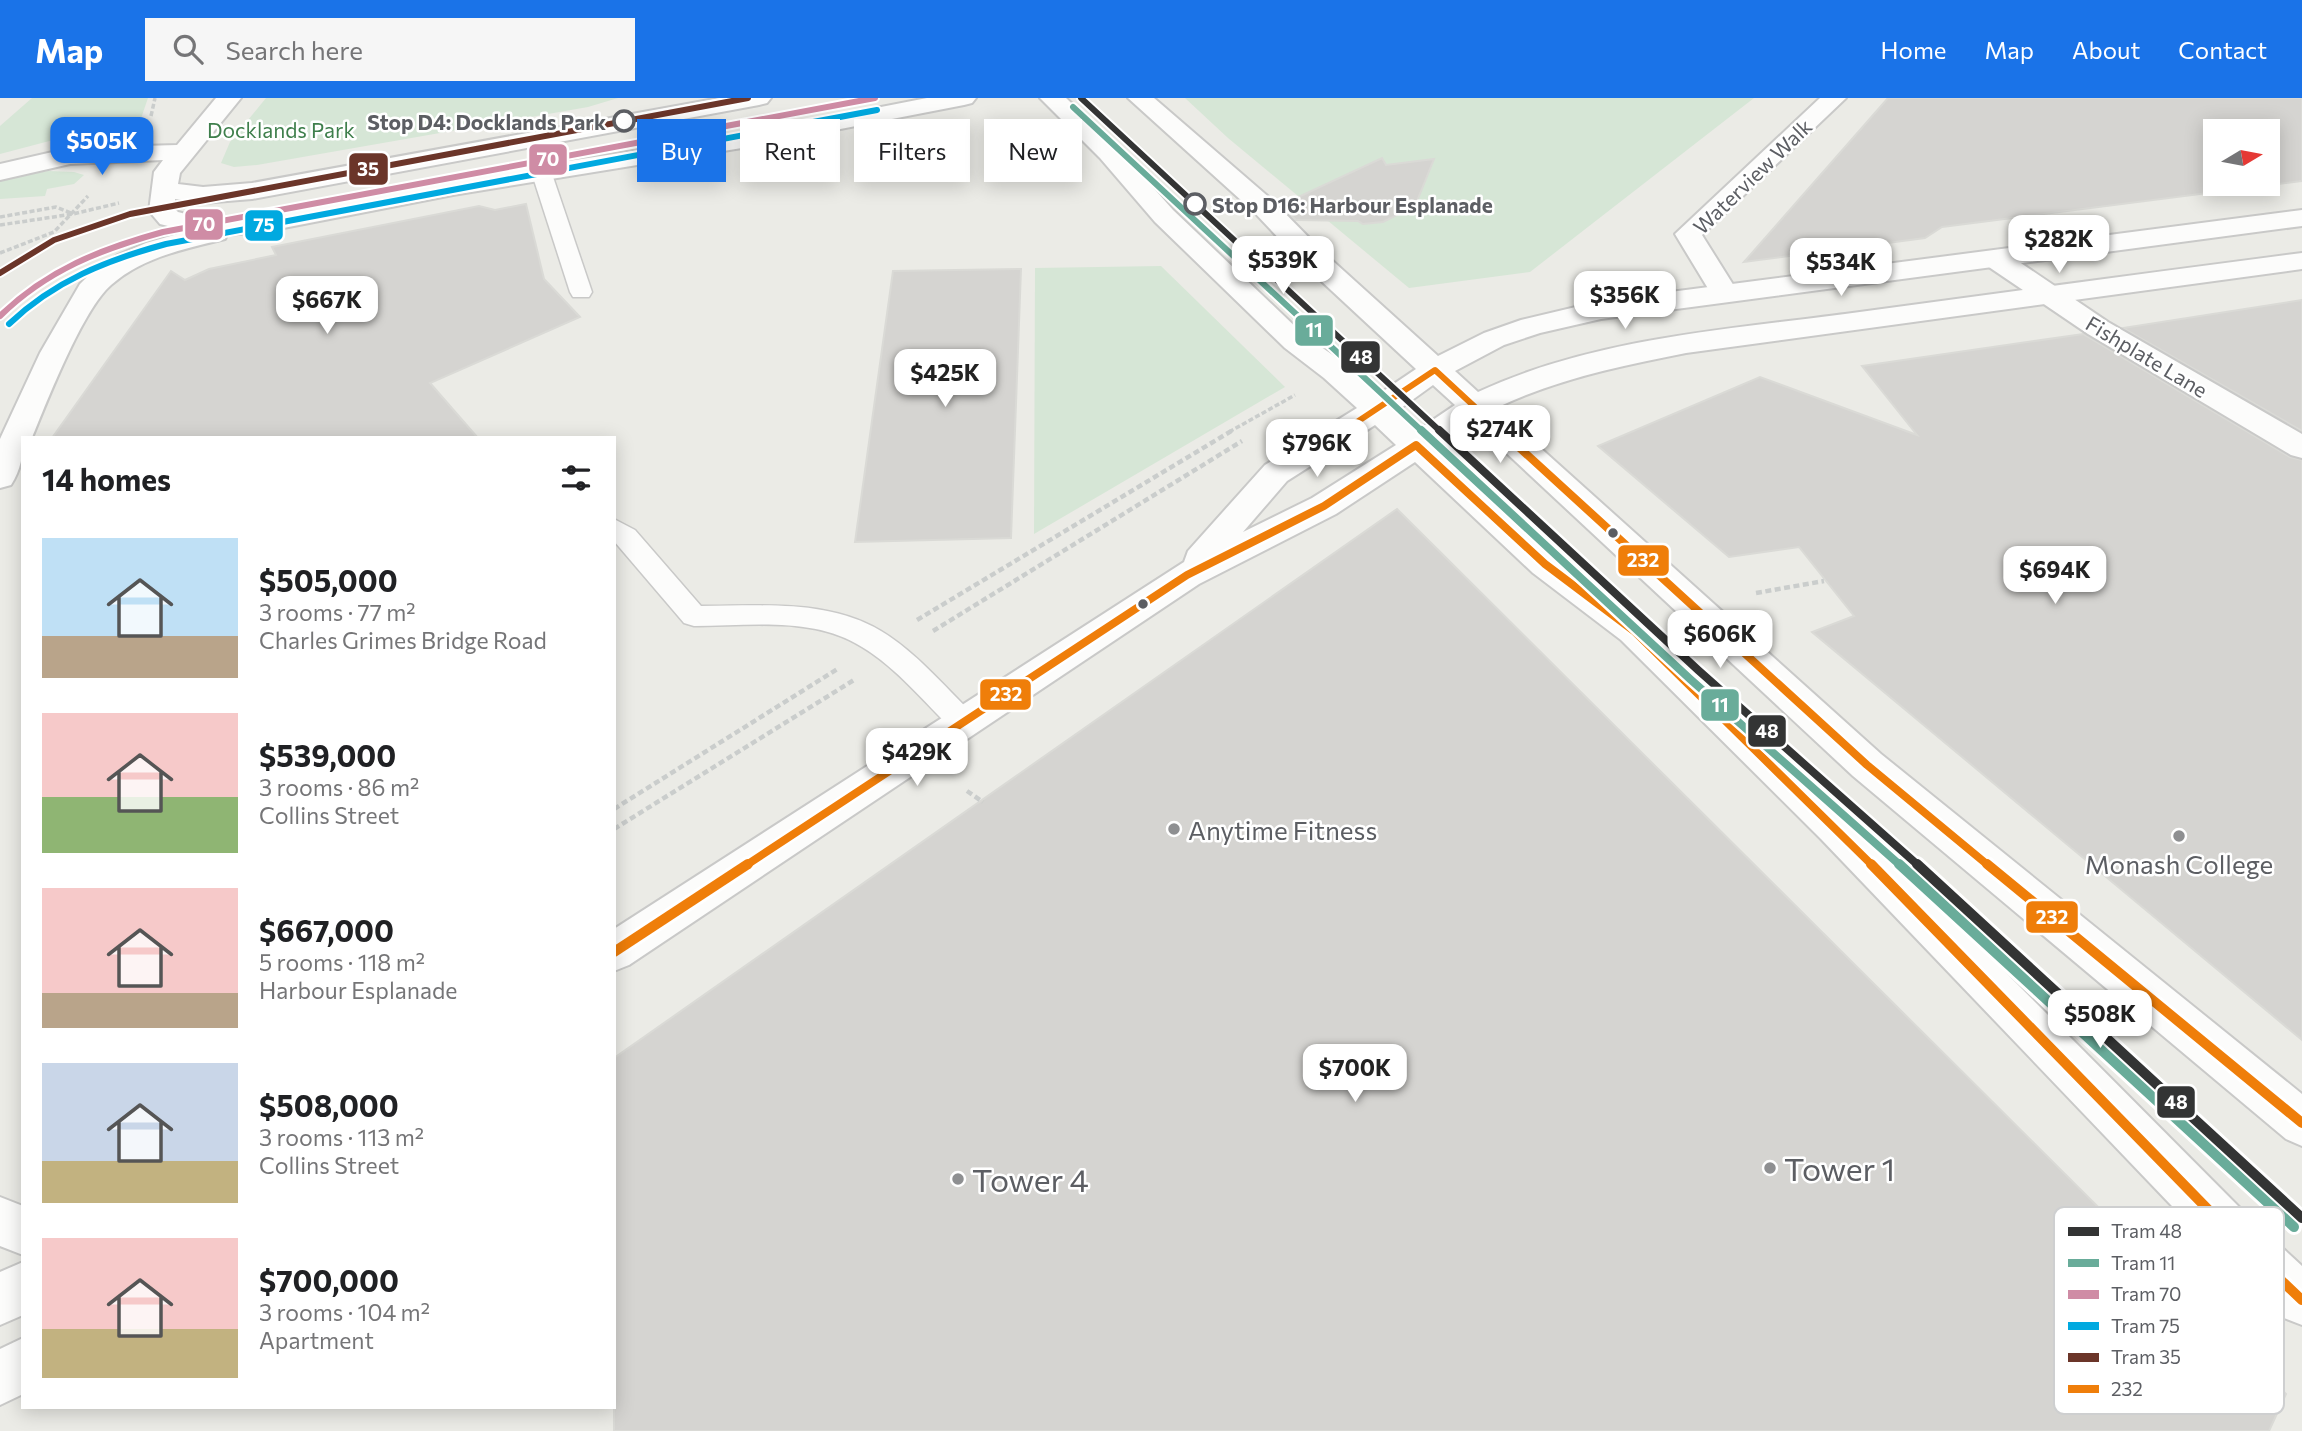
<!DOCTYPE html>
<html lang="en">
<head>
<meta charset="utf-8">
<style>
  :root { --surface:#fff; --page:#f6f6f6; --text:#202124; --muted:#757577; --accent:#1a73e8 }
  body { margin:0; font-family:Commissioner,sans-serif; background:var(--page); color:var(--text); height:100vh; display:flex; flex-direction:column; font-size:26px; white-space:nowrap }
  * { box-sizing:border-box; margin:0 }
  p { font-size:23px; color:var(--muted) }
  .icon { flex:none; width:38px; height:38px; fill:none; stroke:currentColor; stroke-width:2; stroke-linecap:round; stroke-linejoin:round }
  .map { position:relative; flex:1; overflow:hidden }
  .details { position:absolute; left:21px; top:338px; width:595px; height:973px; display:flex; flex-direction:column; background:var(--surface); border-radius:0px; box-shadow:0 4px 18px #0003 }
  .details>* { flex:none }
  .hud { position:absolute; left:637px; top:21px; width:665px; height:63px; display:flex; gap:14px }
  .needle { width:46px; rotate:80deg }
  .controls { position:absolute; left:2203px; top:21px; display:grid; gap:14px }
  .controls a { display:grid; place-items:center; width:77px; height:77px; border-radius:0px; background:var(--surface); box-shadow:0 4px 18px #0003; font-size:35px }
  .price { position:absolute; translate:-50% -60px; padding:0 16px; border-radius:14px; background:#fff; color:#222; font-size:23px; line-height:46px; filter:drop-shadow(0 2px 4px #0008) }
  .price::after { content:''; position:absolute; left:50%; top:42px; width:21px; height:16px; margin-left:-10px; background:inherit; clip-path:polygon(0 0,100% 0,50% 100%) }
  .price.current { background:var(--accent); color:#fff }
  ul { padding:0; list-style:none }
  li { display:flex; align-items:center; gap:21px; height:175px; padding:0 21px }
  li span { display:grid; place-items:center; flex:none; width:196px; height:140px; border-radius:0px; color:#555 }
  li>.icon { margin-inline-start:auto }
  span .icon { width:84px; height:84px; fill:#fffc; stroke-width:1 }
  li b { font-size:30px }
  h2 { display:flex; justify-content:space-between; align-items:center; height:84px; padding:0 21px; font-size:30px }
  .pill { padding:0 24px; border-radius:0px; background:var(--surface); box-shadow:0 4px 18px #0003; font-size:24px; line-height:63px }
  .pill.current { background:var(--accent); color:#fff }
  header { display:flex; align-items:center; gap:42px; box-sizing:border-box; height:98px; padding:0 35px; background:var(--accent); color:#fff }
  header strong { font-size:33px }
  nav { display:flex; gap:38px; margin-inline-start:auto; font-size:24px }
  .search { width:490px; height:63px; background:var(--page); display:flex; align-items:center; gap:18px; box-sizing:border-box; padding:0 24px; border-radius:0px; color:var(--muted); font-size:26px }
  .map>svg:first-child { display:block }
  .green { fill:#d6e6d6 }
  .building { fill:#d5d4d1; stroke:#dadad6; stroke-width:2; fill-rule:evenodd }
  .lines { fill:none; stroke-linecap:round; stroke-linejoin:round }
  .service-casing { stroke:#c9c9c8; stroke-width:3 }
  .minor-casing { stroke:#c9c9c8; stroke-width:4 }
  .tertiary-casing { stroke:#c9c9c8; stroke-width:4 }
  .path-far1 { stroke:#cacdcc; stroke-width:3.5; stroke-dasharray:5 2.5; stroke-linecap:butt }
  .path { stroke:#cacdcc; stroke-width:4.5; stroke-dasharray:6 3.5; stroke-linecap:butt }
  .service { fill:#fcfcfb; fill-rule:evenodd }
  .minor { fill:#fcfcfb; fill-rule:evenodd }
  .tertiary { fill:#fcfcfb; fill-rule:evenodd }
  .bus-1-far2-casing { stroke:#fff; stroke-width:10 }
  .bus-1-far1-casing { stroke:#fff; stroke-width:13 }
  .bus-1-casing { stroke:#fff; stroke-width:16 }
  .bus-1-far2 { stroke:#ef7e0a; stroke-width:6 }
  .bus-1-far1 { stroke:#ef7e0a; stroke-width:8 }
  .bus-1 { stroke:#ef7e0a; stroke-width:10 }
  .tram-1-far2-casing { stroke:#fff; stroke-width:10 }
  .tram-1-far1-casing { stroke:#fff; stroke-width:13 }
  .tram-1-casing { stroke:#fff; stroke-width:16 }
  .tram-2-far2-casing { stroke:#fff; stroke-width:10 }
  .tram-2-far1-casing { stroke:#fff; stroke-width:13 }
  .tram-2-casing { stroke:#fff; stroke-width:16 }
  .tram-3-casing { stroke:#fff; stroke-width:10 }
  .tram-4-casing { stroke:#fff; stroke-width:10 }
  .tram-5-casing { stroke:#fff; stroke-width:10 }
  .tram-1-far2 { stroke:#333434; stroke-width:6 }
  .tram-1-far1 { stroke:#333434; stroke-width:8 }
  .tram-1 { stroke:#333434; stroke-width:10 }
  .tram-2-far2 { stroke:#69ac9a; stroke-width:6 }
  .tram-2-far1 { stroke:#69ac9a; stroke-width:8 }
  .tram-2 { stroke:#69ac9a; stroke-width:10 }
  .tram-3 { stroke:#cf8ca5; stroke-width:6 }
  .tram-4 { stroke:#00a9e0; stroke-width:6 }
  .tram-5 { stroke:#6b3529; stroke-width:6 }
  .stop-dot { fill:#fff; stroke:#5c5e63; stroke-width:3.5 }
  .bus-dot { fill:#5c5e63; stroke:#fff; stroke-width:2.5 }
  .poi-dot { fill:#8e8f91; stroke:#fff; stroke-width:2.5 }
  .labels { text-anchor:middle; dominant-baseline:central; stroke-width:5; stroke-linejoin:round; paint-order:stroke }
  .far-stop-label { font-size:21px; font-weight:bold; fill:#5c5e63; stroke:#fff; text-anchor:end }
  .far-park-label { font-size:21px; fill:#3f7f4c; stroke:#fff }
  .far-street-label { font-size:21px; fill:#5c5e63; stroke:#fff }
  .poi-label { font-size:26px; fill:#5c5e63; stroke:#fff; text-anchor:start }
  .near-poi-label { font-size:32px; fill:#5c5e63; stroke:#fff; text-anchor:start }
  .key { fill:#fff; stroke:#cecfd0; stroke-width:2 }
  .key-label { font-size:19px; fill:#5c5e63 }
  .line-badge { stroke:#fff; stroke-width:2.5 }
  .badge-label { font-size:19px; text-anchor:middle; font-weight:bold; fill:#fff }
</style>
</head>
<body>
<header>
<strong>Map</strong>
<div class="search"><svg class="icon" aria-label="search" viewBox="0 0 24 24"><circle cx="10" cy="10" r="6"/><path d="M15 15l6 6"/></svg>Search here</div>
<nav><a>Home</a><a>Map</a><a>About</a><a>Contact</a></nav>
</header>
<div class="map">
<svg width="2302" height="1333" viewBox="0 0 2302 1333">
  <rect width="100%" height="100%" fill="#ebebe6"/>
  <!-- green -->
  <g class="green">
    <polygon points="32,0 148,0 138,29 57,41 0,56 0,28"/>
    <polygon points="266,0 618,0 588,9 257,67 234,69 221,65 230,44"/>
    <polygon points="1185,0 1754,0 1530,174 1409,190 1228,40"/>
    <polygon points="48,73 74,74 84,77 74,86 47,91 45,98 0,101 0,82"/>
    <polygon points="1161,168 1285,289 1034,436 1035,170"/>
  </g>
  <!-- building -->
  <g class="building">
    <path d="M1888,0H2302V83L1942,129L1925,140L1744,164ZM2216,33H2268V86H2216Z"/>
    <polygon points="1382,60 1386,67 1434,61 1415,108 1383,124 1363,126 1358,123 1296,122 1281,107"/>
    <polygon points="526,106 544,181 580,219 430,285 478,340 52,340 171,173 185,182 209,171 276,157 272,149 479,108 495,112"/>
    <polygon points="1021,171 1011,440 855,444 893,173"/>
    <polygon points="2302,202 2302,333 2123,230"/>
    <polygon points="2083,236 2290,359 2302,362 2302,942 1812,534 1854,518 1799,449 1729,459 1598,348 1760,279 1917,337 1862,268"/>
    <polygon points="1397,411 2286,1296 2269,1333 614,1333 614,960"/>
  </g>
  <g class="lines">
    <defs>
      <g id="service">
        <polygon points="542,70 549,72 552,76 592,194 589,199 573,199 570,194 532,76 535,72"/>
        <path d="M614,421L635,432L701,508C761,508 827,501 881,533C916,554 944,588 973,616L978,624L973,632L963,635L953,632C924,604 897,570 862,549C814,518 748,528 694,528L684,525L614,443Z"/>
      </g>
      <g id="minor">
        <path d="M216,0H241L180,75L178,86L203,89L252,85L720,0H771L767,5L759,7L252,101L203,105L175,101V111L178,114L209,122L263,118L453,81L748,35L927,0H976L972,5L964,7L748,49L453,97L263,134L227,137L225,141C184,151 143,159 111,187C83,211 47,303 32,340H23C23,358 21,371 11,387L0,390V341L40,255L80,186L92,174L118,157L146,145L188,133L160,126L149,113L154,74L163,62L70,66L0,82V66L70,50L177,47Z"/>
        <polygon points="1820,0 1846,0 1702,137 1739,196 1735,202 1725,204 1715,202 1675,136"/>
        <polygon points="1996,153 2006,155 2108,224 2302,336 2302,360 2291,357 2088,236 1986,167 1982,161 1986,155"/>
        <polygon points="0,1099 23,1108 23,1157 0,1148"/>
      </g>
      <g id="tertiary">
        <path d="M1040,0H1066L1118,50L1173,112L1305,238L1346,266L1379,296L1416,271L1304,167L1253,113L1128,0H1154L1271,101L1324,155L1438,258L1484,235L1521,222L1601,203L2302,112V128L1601,221L1540,235L1504,247L1455,273L1478,294C1592,241 1722,232 1845,216C1997,195 2150,175 2302,155V171L1686,255C1620,268 1557,281 1496,310L1881,656L2302,996V1048L2286,1041L1853,678L1473,324L1437,349L1557,457L1647,524L1849,717L2249,1119L2302,1168V1227L2284,1220L2215,1153L1821,741L1621,542L1533,475L1415,364L1336,416L1199,486L629,867L614,873V831L1184,464L1188,453L1265,367L1357,310L1324,280L1285,250L1155,124L1100,60ZM1433,287L1455,307L1418,332L1397,313ZM1375,327L1396,347L1312,400L1243,434L1287,383Z"/>
        <polygon points="23,1164 23,1217 0,1227 0,1174"/>
        <polygon points="23,1240 23,1296 0,1307 0,1251"/>
      </g>
    </defs>
    <!-- service casing -->
    <use href="#service" class="service-casing"/>
    <!-- minor casing -->
    <use href="#minor" class="minor-casing"/>
    <!-- tertiary casing -->
    <use href="#tertiary" class="tertiary-casing"/>
    <!-- path-far1 -->
    <g class="path-far1">
      <polyline points="151,18 155,0"/>
      <polyline points="0,119 56,109 71,115"/>
      <polyline points="0,127 73,116 119,105"/>
      <polyline points="0,155 54,134 88,98"/>
      <polyline points="1229,334 1295,297"/>
    </g>
    <!-- path -->
    <g class="path">
      <polyline points="1756,495 1824,483"/>
      <polyline points="917,522 1233,332"/>
      <polyline points="933,533 1242,343"/>
      <polyline points="967,693 983,704"/>
      <polyline points="614,711 839,570"/>
      <polyline points="614,731 854,582"/>
    </g>
    <!-- service -->
    <use href="#service" class="service"/>
    <!-- minor -->
    <use href="#minor" class="minor"/>
    <!-- tertiary -->
    <use href="#tertiary" class="tertiary"/>
    <defs>
      <polyline id="bus-1-far2" points="1342,334 1435,272 1502,334"/>
      <g id="bus-1-far1">
        <polyline points="1500,332 1867,667 1989,768"/>
        <polyline points="1313,353 1345,332"/>
        <polyline points="745,768 1187,477 1324,408 1416,347 1545,466 1634,533 1873,768"/>
      </g>
      <g id="bus-1">
        <polyline points="1871,766 2232,1136 2302,1202"/>
        <polyline points="1987,766 2302,1025"/>
        <polyline points="614,854 748,766"/>
      </g>
    </defs>
    <!-- bus-1-far2 casing -->
    <use href="#bus-1-far2" class="bus-1-far2-casing"/>
    <!-- bus-1-far1 casing -->
    <use href="#bus-1-far1" class="bus-1-far1-casing"/>
    <!-- bus-1 casing -->
    <use href="#bus-1" class="bus-1-casing"/>
    <!-- bus-1-far2 -->
    <use href="#bus-1-far2" class="bus-1-far2"/>
    <!-- bus-1-far1 -->
    <use href="#bus-1-far1" class="bus-1-far1"/>
    <!-- bus-1 -->
    <use href="#bus-1" class="bus-1"/>
    <defs>
      <polyline id="tram-1-far2" points="1081,0 1441,334"/>
      <polyline id="tram-1-far1" points="1439,332 1698,572 1919,768"/>
      <polyline id="tram-1" points="1917,766 2302,1120"/>
      <polyline id="tram-2-far2" points="1073,9 1423,334"/>
      <polyline id="tram-2-far1" points="1421,332 1690,581 1901,768"/>
      <polyline id="tram-2" points="1899,766 2294,1129"/>
      <path id="tram-3" d="M0,218C47,172 101,151 163,134L875,0"/>
      <path id="tram-4" d="M9,226C54,183 107,162 166,146L877,12"/>
      <polyline id="tram-5" points="0,175 54,142 130,116 748,0"/>
    </defs>
    <!-- tram-1-far2 casing -->
    <use href="#tram-1-far2" class="tram-1-far2-casing"/>
    <!-- tram-1-far1 casing -->
    <use href="#tram-1-far1" class="tram-1-far1-casing"/>
    <!-- tram-1 casing -->
    <use href="#tram-1" class="tram-1-casing"/>
    <!-- tram-2-far2 casing -->
    <use href="#tram-2-far2" class="tram-2-far2-casing"/>
    <!-- tram-2-far1 casing -->
    <use href="#tram-2-far1" class="tram-2-far1-casing"/>
    <!-- tram-2 casing -->
    <use href="#tram-2" class="tram-2-casing"/>
    <!-- tram-3 casing -->
    <use href="#tram-3" class="tram-3-casing"/>
    <!-- tram-4 casing -->
    <use href="#tram-4" class="tram-4-casing"/>
    <!-- tram-5 casing -->
    <use href="#tram-5" class="tram-5-casing"/>
    <!-- tram-1-far2 -->
    <use href="#tram-1-far2" class="tram-1-far2"/>
    <!-- tram-1-far1 -->
    <use href="#tram-1-far1" class="tram-1-far1"/>
    <!-- tram-1 -->
    <use href="#tram-1" class="tram-1"/>
    <!-- tram-2-far2 -->
    <use href="#tram-2-far2" class="tram-2-far2"/>
    <!-- tram-2-far1 -->
    <use href="#tram-2-far1" class="tram-2-far1"/>
    <!-- tram-2 -->
    <use href="#tram-2" class="tram-2"/>
    <!-- tram-3 -->
    <use href="#tram-3" class="tram-3"/>
    <!-- tram-4 -->
    <use href="#tram-4" class="tram-4"/>
    <!-- tram-5 -->
    <use href="#tram-5" class="tram-5"/>
  </g>
  <!-- markers -->
  <g class="stop-dot">
    <circle cx="624" cy="23" r="10"/>
    <circle cx="1195" cy="106" r="10"/>
  </g>
  <g class="bus-dot">
    <circle cx="1613" cy="435" r="6"/>
    <circle cx="1143" cy="506" r="6"/>
  </g>
  <g class="poi-dot">
    <circle cx="1174" cy="731" r="7"/>
    <circle cx="2179" cy="738" r="7"/>
    <circle cx="1770" cy="1070" r="7"/>
    <circle cx="958" cy="1081" r="7"/>
  </g>
  <g class="labels">
    <!-- far-stop labels -->
    <g class="far-stop-label">
      <text x="606" y="23">Stop D4: Docklands Park</text>
      <text x="1212" y="106" text-anchor="start">Stop D16: Harbour Esplanade</text>
    </g>
    <!-- far-park labels -->
    <g class="far-park-label">
      <text x="281" y="31">Docklands Park</text>
    </g>
    <!-- far-street labels -->
    <g class="far-street-label">
      <text transform="translate(1752 78) rotate(-44)">Waterview Walk</text>
      <text transform="translate(2147 258) rotate(31)">Fishplate Lane</text>
    </g>
    <!-- poi labels -->
    <g class="poi-label">
      <text x="1188" y="731">Anytime Fitness</text>
      <text x="2179" y="765" text-anchor="middle">Monash College</text>
    </g>
    <!-- near-poi labels -->
    <g class="near-poi-label">
      <text x="1784" y="1070">Tower 1</text>
      <text x="972" y="1081">Tower 4</text>
    </g>
  </g>
  <!-- legend -->
  <rect x="2054" y="1109" width="230" height="207" rx="10" class="key"/>
  <rect x="2068" y="1129" width="31" height="9" fill="#333434"/>
  <rect x="2068" y="1161" width="31" height="8" fill="#69ac9a"/>
  <rect x="2068" y="1192" width="31" height="9" fill="#cf8ca5"/>
  <rect x="2068" y="1224" width="31" height="8" fill="#00a9e0"/>
  <rect x="2068" y="1255" width="31" height="9" fill="#6b3529"/>
  <rect x="2068" y="1287" width="31" height="8" fill="#ef7e0a"/>
  <g class="key-label">
    <text x="2111" y="1140">Tram 48</text>
    <text x="2111" y="1172">Tram 11</text>
    <text x="2111" y="1203">Tram 70</text>
    <text x="2111" y="1235">Tram 75</text>
    <text x="2111" y="1266">Tram 35</text>
    <text x="2111" y="1298">232</text>
  </g>
  <g class="line-badge">
    <rect x="528" y="45" width="40" height="33" rx="7" fill="#cf8ca5"/>
    <rect x="348" y="54" width="41" height="34" rx="7" fill="#6b3529"/>
    <rect x="184" y="110" width="40" height="33" rx="7" fill="#cf8ca5"/>
    <rect x="244" y="111" width="40" height="33" rx="7" fill="#00a9e0"/>
    <rect x="1294" y="216" width="40" height="33" rx="7" fill="#69ac9a"/>
    <rect x="1340" y="242" width="41" height="34" rx="7" fill="#333434"/>
    <rect x="1617" y="446" width="53" height="33" rx="7" fill="#ef7e0a"/>
    <rect x="979" y="580" width="53" height="33" rx="7" fill="#ef7e0a"/>
    <rect x="1700" y="590" width="40" height="34" rx="7" fill="#69ac9a"/>
    <rect x="1747" y="616" width="40" height="34" rx="7" fill="#333434"/>
    <rect x="2025" y="802" width="54" height="34" rx="7" fill="#ef7e0a"/>
    <rect x="2156" y="987" width="40" height="34" rx="7" fill="#333434"/>
  </g>
  <g class="badge-label">
    <text x="548" y="68">70</text>
    <text x="368" y="78">35</text>
    <text x="204" y="133">70</text>
    <text x="264" y="134">75</text>
    <text x="1314" y="239">11</text>
    <text x="1361" y="266">48</text>
    <text x="1643" y="469">232</text>
    <text x="1006" y="603">232</text>
    <text x="1720" y="614">11</text>
    <text x="1767" y="640">48</text>
    <text x="2052" y="826">232</text>
    <text x="2176" y="1011">48</text>
  </g>
</svg>
<div class="controls">
<a><svg class="needle" viewBox="-14 -14 28 28"><path d="M0-13l5 13h-10z" fill="#e53935"/><path d="M0 13l5-13h-10z" fill="#757577"/></svg></a>
</div>
<b class="price current" style="left:102px;top:79px">$505K</b>
<b class="price" style="left:2059px;top:177px">$282K</b>
<b class="price" style="left:1283px;top:198px">$539K</b>
<b class="price" style="left:1841px;top:200px">$534K</b>
<b class="price" style="left:1625px;top:233px">$356K</b>
<b class="price" style="left:327px;top:238px">$667K</b>
<b class="price" style="left:945px;top:311px">$425K</b>
<b class="price" style="left:1500px;top:367px">$274K</b>
<b class="price" style="left:1317px;top:381px">$796K</b>
<b class="price" style="left:2055px;top:508px">$694K</b>
<b class="price" style="left:1720px;top:572px">$606K</b>
<b class="price" style="left:917px;top:690px">$429K</b>
<b class="price" style="left:2100px;top:952px">$508K</b>
<b class="price" style="left:1355px;top:1006px">$700K</b>
<div class="hud">
<a class="pill current">Buy</a>
<a class="pill">Rent</a>
<a class="pill">Filters</a>
<a class="pill">New</a>
</div>
<section class="details">
<h2>14 homes<svg class="icon" aria-label="filters" viewBox="0 0 24 24"><path d="M4 7h16M4 17h16"/><circle cx="9" cy="7" r="2"/><circle cx="15" cy="17" r="2"/></svg></h2>
<ul>
<li><span style="background:linear-gradient(#bfe0f5 70%,#b9a48a 0)"><svg class="icon" aria-label="home" viewBox="0 0 24 24"><path d="M3 11l9-7 9 7M6 9v11h12V9"/></svg></span><div><b>$505,000</b><p>3 rooms · 77 m²</p><p>Charles Grimes Bridge Road</p></div></li>
<li><span style="background:linear-gradient(#f6c9c9 60%,#8fb573 0)"><svg class="icon" aria-label="home" viewBox="0 0 24 24"><path d="M3 11l9-7 9 7M6 9v11h12V9"/></svg></span><div><b>$539,000</b><p>3 rooms · 86 m²</p><p>Collins Street</p></div></li>
<li><span style="background:linear-gradient(#f6c9c9 75%,#b9a48a 0)"><svg class="icon" aria-label="home" viewBox="0 0 24 24"><path d="M3 11l9-7 9 7M6 9v11h12V9"/></svg></span><div><b>$667,000</b><p>5 rooms · 118 m²</p><p>Harbour Esplanade</p></div></li>
<li><span style="background:linear-gradient(#c9d6e8 70%,#c2b280 0)"><svg class="icon" aria-label="home" viewBox="0 0 24 24"><path d="M3 11l9-7 9 7M6 9v11h12V9"/></svg></span><div><b>$508,000</b><p>3 rooms · 113 m²</p><p>Collins Street</p></div></li>
<li><span style="background:linear-gradient(#f6c9c9 65%,#c2b280 0)"><svg class="icon" aria-label="home" viewBox="0 0 24 24"><path d="M3 11l9-7 9 7M6 9v11h12V9"/></svg></span><div><b>$700,000</b><p>3 rooms · 104 m²</p><p>Apartment</p></div></li>
</ul>
</section>
</div>
</body>
</html>
